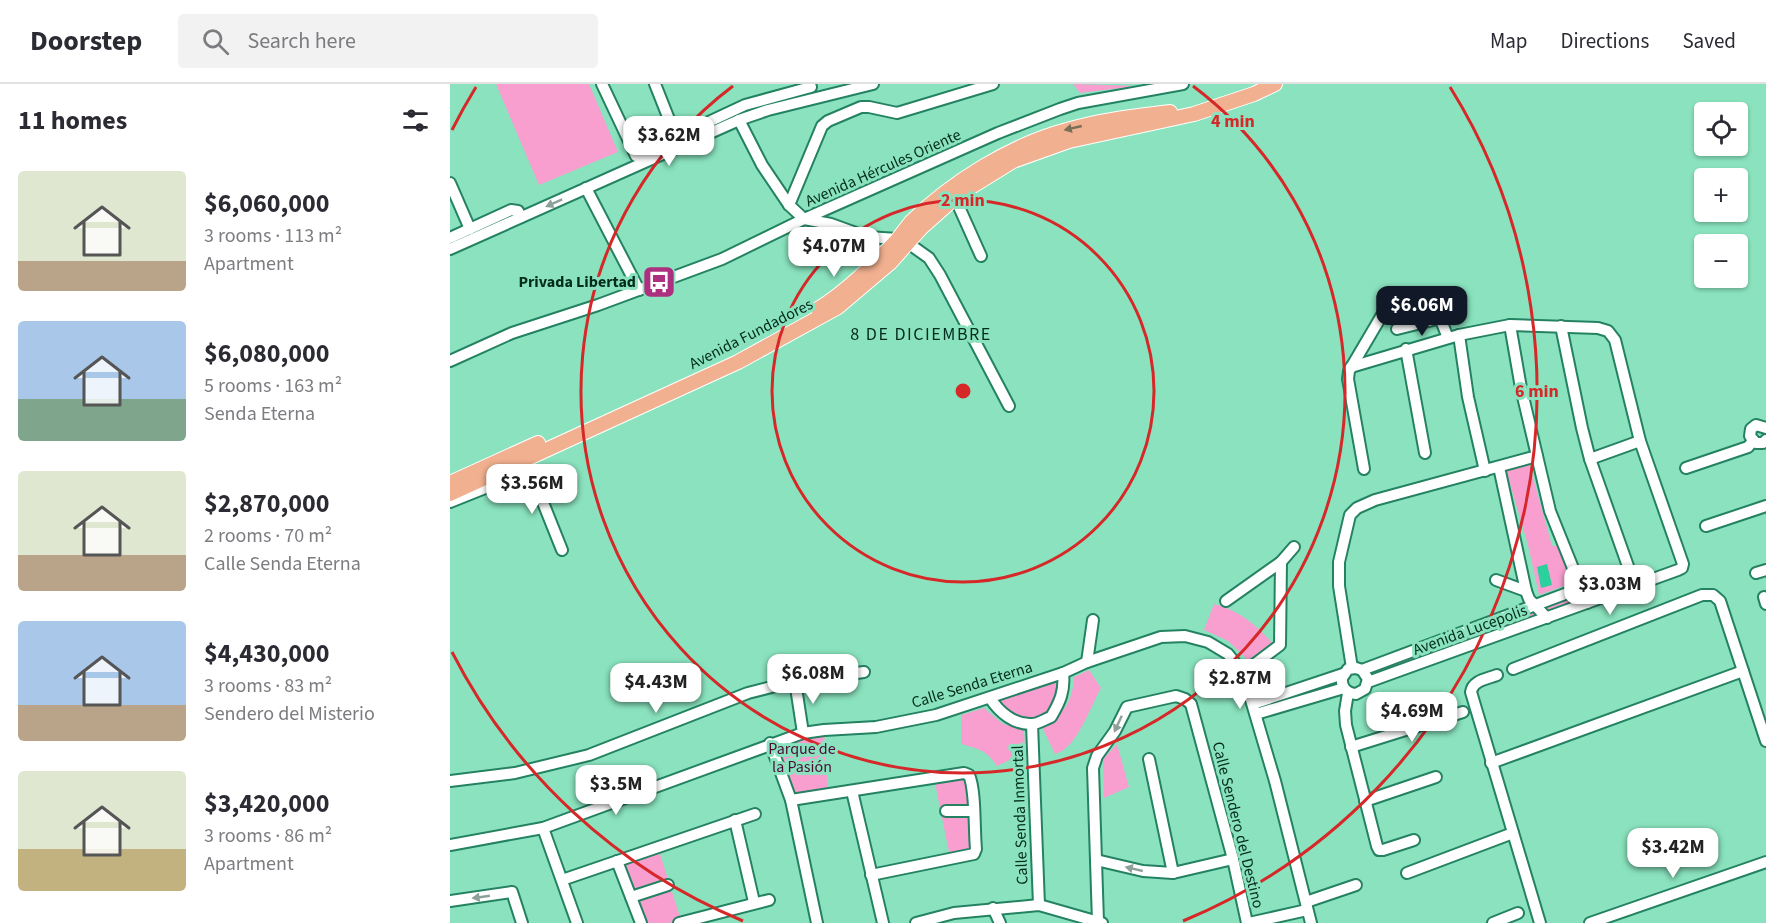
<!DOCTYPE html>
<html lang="en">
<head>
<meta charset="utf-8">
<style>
  :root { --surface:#fff; --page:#f2f2f3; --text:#2b2b33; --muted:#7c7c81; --line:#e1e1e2; --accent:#111827 }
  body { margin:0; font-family:"Source Sans 3",sans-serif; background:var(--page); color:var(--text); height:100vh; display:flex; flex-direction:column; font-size:22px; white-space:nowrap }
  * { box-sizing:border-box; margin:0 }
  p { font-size:20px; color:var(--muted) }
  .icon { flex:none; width:33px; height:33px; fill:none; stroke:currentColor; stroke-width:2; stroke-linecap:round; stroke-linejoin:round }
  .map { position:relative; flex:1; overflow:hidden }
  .details { display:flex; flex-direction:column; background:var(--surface); width:450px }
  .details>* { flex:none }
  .controls { position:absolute; left:1244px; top:18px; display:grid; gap:12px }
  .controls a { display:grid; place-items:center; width:54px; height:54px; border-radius:6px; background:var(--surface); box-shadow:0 2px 4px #0004; font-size:30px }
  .price { position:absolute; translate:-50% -51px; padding:0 14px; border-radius:12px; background:#fff; color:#222; font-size:20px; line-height:39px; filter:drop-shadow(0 2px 3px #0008) }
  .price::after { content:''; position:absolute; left:50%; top:36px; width:18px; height:14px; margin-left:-9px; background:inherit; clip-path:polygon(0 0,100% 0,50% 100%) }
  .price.current { background:var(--accent); color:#fff }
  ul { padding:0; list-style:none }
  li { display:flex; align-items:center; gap:18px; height:150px; padding:0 18px }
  li span { display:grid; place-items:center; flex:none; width:168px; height:120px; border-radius:6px; color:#555 }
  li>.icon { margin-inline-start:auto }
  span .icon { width:72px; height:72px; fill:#fffc; stroke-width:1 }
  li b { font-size:26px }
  h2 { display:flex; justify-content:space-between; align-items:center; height:72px; padding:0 18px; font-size:26px }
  header { display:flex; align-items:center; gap:36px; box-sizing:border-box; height:84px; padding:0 30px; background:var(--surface); border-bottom:2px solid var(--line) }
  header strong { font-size:28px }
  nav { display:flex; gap:33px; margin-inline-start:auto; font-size:21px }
  .search { width:420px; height:54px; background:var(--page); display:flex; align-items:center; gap:15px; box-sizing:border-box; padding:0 21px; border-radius:6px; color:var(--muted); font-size:22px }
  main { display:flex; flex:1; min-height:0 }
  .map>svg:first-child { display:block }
  .green { fill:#f89fd0 }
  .water { fill:#2bd09d }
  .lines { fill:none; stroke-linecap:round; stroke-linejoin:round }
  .minor-casing { stroke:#248262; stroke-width:14 }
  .major-casing { stroke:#fff; stroke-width:16 }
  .minor { stroke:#fff; stroke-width:10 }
  .major { stroke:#f1b08f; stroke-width:14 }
  .oneway { fill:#7a6e56 }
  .oneway2 { fill:#8ea09a }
  .ring { fill:none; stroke:#d62828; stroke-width:3 }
  .labels { text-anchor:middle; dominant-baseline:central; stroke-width:6; stroke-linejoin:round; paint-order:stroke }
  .street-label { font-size:16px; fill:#032b1e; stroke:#8ae3be }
  .poi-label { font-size:16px; font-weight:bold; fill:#032b1e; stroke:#8ae3be; text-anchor:end }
  .park-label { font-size:16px; fill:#4e0b36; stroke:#8ae3be }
  .neighbourhood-label { font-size:18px; letter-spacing:1.5px; fill:#032b1e; stroke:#8ae3be }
  .centre { fill:#d62828; stroke:#8ae3be; stroke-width:3 }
  .ring-label { font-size:18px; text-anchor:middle; font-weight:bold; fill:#d62828; stroke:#8ae3be; stroke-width:6; stroke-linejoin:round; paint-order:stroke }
</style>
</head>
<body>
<header>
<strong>Doorstep</strong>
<div class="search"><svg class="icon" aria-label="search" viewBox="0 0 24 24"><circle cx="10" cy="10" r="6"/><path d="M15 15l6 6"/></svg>Search here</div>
<nav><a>Map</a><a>Directions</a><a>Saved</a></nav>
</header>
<main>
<section class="details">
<h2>11 homes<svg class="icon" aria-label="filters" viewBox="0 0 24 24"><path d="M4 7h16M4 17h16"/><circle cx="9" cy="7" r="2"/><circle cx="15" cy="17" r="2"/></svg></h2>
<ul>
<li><span style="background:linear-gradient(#dfe7d0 75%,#b9a48a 0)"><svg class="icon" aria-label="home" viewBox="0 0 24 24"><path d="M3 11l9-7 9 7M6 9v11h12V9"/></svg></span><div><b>$6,060,000</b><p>3 rooms · 113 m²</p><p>Apartment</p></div></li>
<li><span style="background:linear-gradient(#a9c7e8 65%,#7fa58c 0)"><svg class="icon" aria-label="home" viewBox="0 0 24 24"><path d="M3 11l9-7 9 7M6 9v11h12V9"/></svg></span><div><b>$6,080,000</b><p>5 rooms · 163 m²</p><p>Senda Eterna</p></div></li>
<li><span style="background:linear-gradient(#dfe7d0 70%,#b9a48a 0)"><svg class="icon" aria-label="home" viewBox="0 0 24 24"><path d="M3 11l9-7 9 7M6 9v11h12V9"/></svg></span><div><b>$2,870,000</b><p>2 rooms · 70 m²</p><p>Calle Senda Eterna</p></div></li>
<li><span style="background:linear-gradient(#a9c7e8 70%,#b9a48a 0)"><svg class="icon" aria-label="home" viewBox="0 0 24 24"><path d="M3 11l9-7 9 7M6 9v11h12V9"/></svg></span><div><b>$4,430,000</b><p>3 rooms · 83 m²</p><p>Sendero del Misterio</p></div></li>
<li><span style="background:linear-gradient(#dfe7d0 65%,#c2b280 0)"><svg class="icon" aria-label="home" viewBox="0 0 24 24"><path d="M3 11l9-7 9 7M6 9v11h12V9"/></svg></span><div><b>$3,420,000</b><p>3 rooms · 86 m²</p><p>Apartment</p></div></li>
</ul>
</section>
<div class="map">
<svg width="1316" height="839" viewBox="0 0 1316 839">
  <rect width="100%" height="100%" fill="#8ae3be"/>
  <!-- green -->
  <g class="green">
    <polygon points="46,0 139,0 168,68 89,101"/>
    <polygon points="623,0 687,2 630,9"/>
    <polygon points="1079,379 1102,462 1109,461 1122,499 1089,511 1078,461 1056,386"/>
    <polygon points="1128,510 1130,514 1121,518 1012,559 922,590 920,585 1032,547"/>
    <path d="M764,520C788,526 806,540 822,559L798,576L778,557L754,546Z"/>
    <path d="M639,586L651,604C641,621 627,665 605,670L592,643C613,632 623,617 624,593Z"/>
    <polygon points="613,589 601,633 582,640 562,636 540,614"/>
    <path d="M534,624L553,640L574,645L575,669L547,682C536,666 529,665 511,660V631Z"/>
    <polygon points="374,646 378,710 341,716 320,659"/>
    <polygon points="667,660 679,703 654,714 653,675"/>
    <polygon points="516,690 526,765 500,773 484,694"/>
    <polygon points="209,767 231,836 218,839 192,839 171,780"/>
  </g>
  <!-- water -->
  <polygon class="water" points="1097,480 1102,501 1091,504 1087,483"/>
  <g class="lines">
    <defs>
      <g id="minor">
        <polyline points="152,0 186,72 295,21 361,3"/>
        <polyline points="205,0 226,53"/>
        <polyline points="289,36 312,81 339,121 354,135 381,140 417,153 448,155 458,159 479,174 490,191 559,322"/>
        <polyline points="0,99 20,145"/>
        <polyline points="136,104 189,206"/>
        <polyline points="505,114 531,172"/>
        <polyline points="339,121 372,42 378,37 411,23 419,23 447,29 543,0"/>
        <polyline points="0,154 61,126 68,127 71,133"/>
        <polyline points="0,165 289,36 318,26 423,0"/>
        <polyline points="945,227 979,218 984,219 998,254"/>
        <polyline points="1060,241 1071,304 1100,427 1137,519"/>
        <polyline points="1111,242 1132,344 1140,375 1185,502"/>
        <polyline points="947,245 991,234"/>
        <polyline points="1009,251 1018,313 1035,387"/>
        <polyline points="956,265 975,369"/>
        <polyline points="0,277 62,249 148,221 272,175 354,135 548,49 610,25 628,19 733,0"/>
        <polyline points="901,283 1009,251 1060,241 1148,244 1158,247 1165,256 1190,357 1233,480 1232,484 1228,486 918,598"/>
        <polyline points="1316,344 1306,341 1301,345 1300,352 1306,359 1313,359 1316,356"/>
        <polyline points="1140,375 1190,357"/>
        <polyline points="1049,383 1076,507 1079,515 1097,534"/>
        <polyline points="1236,384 1298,363 1303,357"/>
        <polyline points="914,385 898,295 899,287 932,231"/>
        <polyline points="44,401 80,386 112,466"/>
        <polyline points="0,418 50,398"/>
        <polyline points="1256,442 1316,422"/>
        <polyline points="1306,489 1316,486"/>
        <polyline points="1046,496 1076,507"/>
        <polyline points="1314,513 1316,520"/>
        <polyline points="776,517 831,478 844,463"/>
        <polyline points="637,578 643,536"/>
        <polyline points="902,584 889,502 889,478 900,431 907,424 925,416 1087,372"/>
        <polyline points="1063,585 1252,511 1263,511 1270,517 1316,657"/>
        <path d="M912,586L918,595L915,605L906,610C896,609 891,603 892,594L898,585L906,584L912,586L1131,504"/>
        <polyline points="793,589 830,561 831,478"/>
        <path d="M1047,591C1037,595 1023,596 1021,608L1090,839"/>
        <polyline points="345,597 353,649"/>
        <polyline points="898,609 895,627 896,641 927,762 929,766 933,766 964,756"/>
        <path d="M540,614C549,628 564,641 582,640C588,640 595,635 601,633C610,618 615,607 613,589"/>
        <polyline points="803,620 893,590"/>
        <polyline points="806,630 894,604"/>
        <polyline points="582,640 589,821"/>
        <polyline points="320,659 341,716 367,839"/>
        <polyline points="901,663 1013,628"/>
        <polyline points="699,675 723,789"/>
        <polyline points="1041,679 1293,587"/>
        <polyline points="0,697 65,689 139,671 298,609 345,597 414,588"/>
        <polyline points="402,707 433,839"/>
        <path d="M341,716L514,689L519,691C526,707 524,746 526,765L524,770L421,791"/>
        <polyline points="915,717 986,693"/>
        <polyline points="496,727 523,727"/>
        <polyline points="285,736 304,818"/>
        <polyline points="93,744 127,839"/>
        <polyline points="0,761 93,744 353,649 374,646 426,643 486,631 613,589 637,578 711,553 735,552 758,558 778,570 793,589 825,697 861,839"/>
        <polyline points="646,776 693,787 723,789 783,775"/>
        <polyline points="167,777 191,839"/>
        <polyline points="957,789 1063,749"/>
        <polyline points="112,796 305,730"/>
        <polyline points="181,813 218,801"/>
        <polyline points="0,817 62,808 72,839"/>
        <polyline points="856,818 906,801"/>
        <polyline points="543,824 550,839"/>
        <polyline points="648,838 643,684 647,672 665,647 677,623 726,612 735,615 741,620 783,775 797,839"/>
        <polyline points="229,839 319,816"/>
        <polyline points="466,839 504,829 589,821 652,839"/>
        <polyline points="799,839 857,826"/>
        <polyline points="1043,839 1068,829"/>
        <polyline points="1140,839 1316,778"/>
      </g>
      <g id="major">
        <polyline points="417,153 423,170 423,179"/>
        <path d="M368,225C397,207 423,181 447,156C452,150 456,144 461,138C502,98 561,61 617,46C650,36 686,32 720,28"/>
        <polyline points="0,399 88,359"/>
        <polyline points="0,410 288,278 388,223 440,179 471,144 508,111 563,77 619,57 744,30 804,10 825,0"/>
      </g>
    </defs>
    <!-- minor casing -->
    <use href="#minor" class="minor-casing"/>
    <!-- major casing -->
    <use href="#major" class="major-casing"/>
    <!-- minor -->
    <use href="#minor" class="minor"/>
    <!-- major -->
    <use href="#major" class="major"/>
  </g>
  <!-- one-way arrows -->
  <defs><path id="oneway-solid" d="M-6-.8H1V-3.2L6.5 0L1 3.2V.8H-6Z" transform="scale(1.5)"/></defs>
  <use class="oneway" href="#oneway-solid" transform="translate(623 44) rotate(167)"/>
  <g class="oneway2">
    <use href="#oneway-solid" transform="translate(104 119) rotate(156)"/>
    <use href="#oneway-solid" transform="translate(668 640) rotate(115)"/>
    <use href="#oneway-solid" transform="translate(684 785) rotate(-167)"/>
    <use href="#oneway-solid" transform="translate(31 813) rotate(172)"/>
  </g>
  <!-- distance rings -->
  <g class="ring">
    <circle cx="513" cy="307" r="191"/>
    <path d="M743 2A382 382 0 1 1 283 2"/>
    <path d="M293 837A574 574 0 0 1 2 568M2 46A574 574 0 0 1 26 3M1000 3A574 574 0 0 1 733 837"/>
  </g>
  <!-- icons -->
  <defs>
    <symbol id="bus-square" viewBox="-11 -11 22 22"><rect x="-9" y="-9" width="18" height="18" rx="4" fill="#ad2f7f" stroke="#8ae3be"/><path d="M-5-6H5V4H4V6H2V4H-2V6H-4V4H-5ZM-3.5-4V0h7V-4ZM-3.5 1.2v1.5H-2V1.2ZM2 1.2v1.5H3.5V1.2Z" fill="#fff"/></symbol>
  </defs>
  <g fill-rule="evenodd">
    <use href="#bus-square" x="190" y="179" width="38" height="38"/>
  </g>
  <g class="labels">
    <!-- street labels -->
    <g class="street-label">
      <text transform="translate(433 84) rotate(-24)">Avenida Hércules Oriente</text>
      <text transform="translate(301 250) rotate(-27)">Avenida Fundadores</text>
      <text transform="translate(1020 546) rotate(-20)">Avenida Lucepolis</text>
      <text transform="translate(522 601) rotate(-17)">Calle Senda Eterna</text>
      <text transform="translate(570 731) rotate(-92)">Calle Senda Inmortal</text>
      <text transform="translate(788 741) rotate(76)">Calle Sendero del Destino</text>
    </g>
    <!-- poi labels -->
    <g class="poi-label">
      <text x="186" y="198">Privada Libertad</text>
    </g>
    <!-- park labels -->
    <g class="park-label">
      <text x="352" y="665">Parque de<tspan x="352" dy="18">la Pasión</tspan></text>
    </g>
    <!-- neighbourhood labels -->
    <g class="neighbourhood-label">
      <text x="471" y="250">8 DE DICIEMBRE</text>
    </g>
  </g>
  <circle cx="513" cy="307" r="9" class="centre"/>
  <g class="ring-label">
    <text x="783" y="43">4 min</text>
    <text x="513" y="122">2 min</text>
    <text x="1087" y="313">6 min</text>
  </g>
</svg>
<div class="controls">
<a><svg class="icon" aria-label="locate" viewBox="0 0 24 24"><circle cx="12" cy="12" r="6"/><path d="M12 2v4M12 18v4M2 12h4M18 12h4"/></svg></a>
<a>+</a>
<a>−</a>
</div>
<b class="price" style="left:219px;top:83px">$3.62M</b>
<b class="price" style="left:384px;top:194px">$4.07M</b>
<b class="price current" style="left:972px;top:253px">$6.06M</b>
<b class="price" style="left:82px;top:431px">$3.56M</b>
<b class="price" style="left:1160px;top:532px">$3.03M</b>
<b class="price" style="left:363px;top:621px">$6.08M</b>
<b class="price" style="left:790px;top:626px">$2.87M</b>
<b class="price" style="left:206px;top:630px">$4.43M</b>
<b class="price" style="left:962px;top:659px">$4.69M</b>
<b class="price" style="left:166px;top:732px">$3.5M</b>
<b class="price" style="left:1223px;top:795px">$3.42M</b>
</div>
</main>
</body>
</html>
